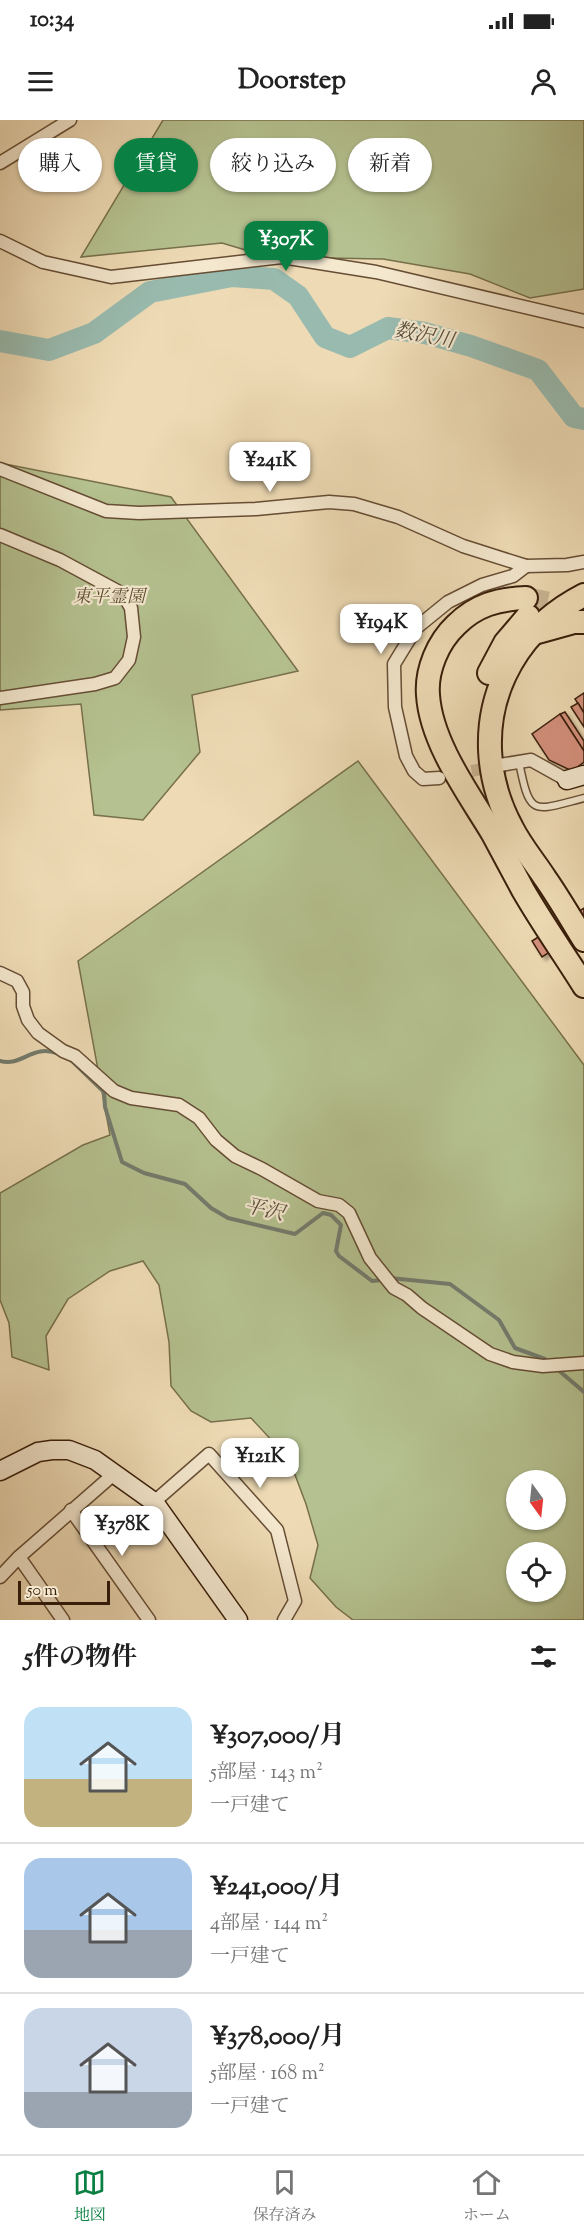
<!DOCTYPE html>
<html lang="ja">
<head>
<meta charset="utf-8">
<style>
  :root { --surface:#fff; --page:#f6f6f6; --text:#222; --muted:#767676; --line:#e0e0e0; --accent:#0b8043 }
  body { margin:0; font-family:"Sorts Mill Goudy","Noto Serif JP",serif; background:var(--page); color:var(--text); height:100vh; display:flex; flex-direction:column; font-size:22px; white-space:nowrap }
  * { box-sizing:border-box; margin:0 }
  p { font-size:20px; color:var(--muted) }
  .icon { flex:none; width:33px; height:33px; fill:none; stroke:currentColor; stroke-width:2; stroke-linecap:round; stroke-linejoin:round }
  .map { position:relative; height:1500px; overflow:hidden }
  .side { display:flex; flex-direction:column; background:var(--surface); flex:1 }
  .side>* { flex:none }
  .top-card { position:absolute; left:18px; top:18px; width:549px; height:54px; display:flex; gap:12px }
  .needle { width:39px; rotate:165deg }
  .tools { position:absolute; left:506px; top:1350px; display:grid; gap:12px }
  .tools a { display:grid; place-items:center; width:60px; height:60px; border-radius:50%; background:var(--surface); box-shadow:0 2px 4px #0004; font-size:30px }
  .scale { position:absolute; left:18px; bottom:15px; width:92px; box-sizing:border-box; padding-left:6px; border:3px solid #391e09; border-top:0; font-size:16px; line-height:21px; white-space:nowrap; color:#391e09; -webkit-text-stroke:4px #f4e8cf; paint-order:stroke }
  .price { position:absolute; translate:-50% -51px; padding:0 14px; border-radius:12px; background:#fff; color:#222; font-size:20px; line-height:39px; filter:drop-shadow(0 2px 3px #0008) }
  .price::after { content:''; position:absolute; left:50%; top:36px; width:18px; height:14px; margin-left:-9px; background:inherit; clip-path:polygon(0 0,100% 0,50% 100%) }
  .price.on { background:var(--accent); color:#fff }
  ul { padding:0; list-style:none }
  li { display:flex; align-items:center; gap:18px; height:150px; padding:0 24px }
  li+li { border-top:2px solid var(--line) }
  li span { display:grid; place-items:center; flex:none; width:168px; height:120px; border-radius:18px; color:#555 }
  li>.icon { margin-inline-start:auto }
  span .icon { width:72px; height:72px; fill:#fffc; stroke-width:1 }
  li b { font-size:26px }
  h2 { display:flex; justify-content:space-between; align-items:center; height:72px; padding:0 24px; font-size:26px }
  .tag { padding:0 21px; border-radius:27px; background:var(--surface); box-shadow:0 2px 4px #0004; font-size:21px; line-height:54px }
  .tag.on { background:var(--accent); color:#fff }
  .status { display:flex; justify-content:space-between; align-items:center; height:42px; padding:0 30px; background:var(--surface); direction:ltr }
  .status svg { height:16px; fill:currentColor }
  header { display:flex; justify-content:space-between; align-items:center; height:78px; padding:0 24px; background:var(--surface); font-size:27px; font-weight:700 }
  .tabs { display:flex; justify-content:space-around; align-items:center; height:84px; border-top:2px solid var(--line); background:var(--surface); font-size:16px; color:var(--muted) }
  .tabs a { display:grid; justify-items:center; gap:3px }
  .tabs .on { color:var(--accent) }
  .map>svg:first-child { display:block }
  .green { fill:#b5c190; stroke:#77704c; stroke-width:1.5; fill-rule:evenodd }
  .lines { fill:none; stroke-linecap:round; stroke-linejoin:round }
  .stream { stroke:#737c6d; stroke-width:4 }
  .river { stroke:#99bbaf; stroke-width:22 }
  .building { fill:#d5907d; stroke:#391e09; stroke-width:1.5; filter:url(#shadow) }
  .street-tunnel { stroke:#cab593; stroke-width:12; stroke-dasharray:12 6; stroke-linecap:butt }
  .highway-tunnel { stroke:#cab593; stroke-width:22; stroke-dasharray:22 11; stroke-linecap:butt }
  .lane-casing { stroke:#664d34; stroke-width:9 }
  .street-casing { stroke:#664d34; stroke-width:15 }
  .secondary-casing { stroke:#391e09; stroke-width:21 }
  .highway-casing { stroke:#391e09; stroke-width:26 }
  .lane { stroke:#f4e8cf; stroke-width:6 }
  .street { stroke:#f4e8cf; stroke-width:12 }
  .secondary { stroke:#f4e8cf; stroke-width:18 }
  .highway { stroke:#eedbb5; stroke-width:22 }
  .labels { text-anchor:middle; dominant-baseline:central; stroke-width:4.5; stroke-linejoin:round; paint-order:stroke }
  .park-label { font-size:18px; font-style:italic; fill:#5e4f32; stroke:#f4e8cf }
  .water-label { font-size:20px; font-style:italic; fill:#564d3b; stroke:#f4e8cf }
</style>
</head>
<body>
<div class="status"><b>10:34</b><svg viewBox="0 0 49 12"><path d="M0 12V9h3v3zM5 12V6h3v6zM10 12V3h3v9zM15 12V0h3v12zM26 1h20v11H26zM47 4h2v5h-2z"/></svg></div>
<header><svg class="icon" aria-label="menu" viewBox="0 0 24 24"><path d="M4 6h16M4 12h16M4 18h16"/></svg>Doorstep<svg class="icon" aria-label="person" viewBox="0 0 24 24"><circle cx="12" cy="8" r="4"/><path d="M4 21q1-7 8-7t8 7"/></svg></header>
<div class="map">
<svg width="584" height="1500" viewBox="0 0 584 1500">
  <defs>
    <filter id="shadow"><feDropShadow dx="3.5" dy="3.5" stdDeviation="1.5" flood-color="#0004"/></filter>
  </defs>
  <rect width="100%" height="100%" fill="#eedbb5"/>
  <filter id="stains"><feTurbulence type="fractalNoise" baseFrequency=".00333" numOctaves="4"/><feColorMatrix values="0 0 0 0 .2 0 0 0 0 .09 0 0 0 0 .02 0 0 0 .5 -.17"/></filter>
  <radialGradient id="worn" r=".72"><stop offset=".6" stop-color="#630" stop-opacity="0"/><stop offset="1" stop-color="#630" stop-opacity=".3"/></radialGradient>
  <!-- green -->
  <g class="green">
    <polygon points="163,0 584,0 584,169 530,178 470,154 383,139 269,137 222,123 81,137"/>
    <polygon points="0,343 171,377 298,551 192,575 200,632 143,700 94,695 81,584 0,590"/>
    <path d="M358,641L584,945V1500H353L336,1487L310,1458L318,1425L306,1384L289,1339L251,1298L211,1302L191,1291L171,1266L169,1222L159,1165L143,1141L110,1151L68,1179L46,1216L49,1250L12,1237L9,1203L0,1180V1073L83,1025L110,1015L78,841ZM516,1360H555V1400H516ZM516,1432H555V1472H516Z"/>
  </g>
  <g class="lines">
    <!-- stream -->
    <g class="stream">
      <polyline points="71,940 104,972 105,987 122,1042 144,1053 185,1064 211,1088 228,1098 295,1114 323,1093 331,1095 341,1105 336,1131 339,1136 372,1161 383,1160"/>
      <path d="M0,941C23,947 32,923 59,934"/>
      <polyline points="390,1158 450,1164 499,1200 515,1228 545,1239 549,1242"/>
      <polyline points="557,1249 584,1272"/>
    </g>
    <!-- river -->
    <polyline class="river" points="0,221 49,230 94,213 150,172 232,156 274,159 298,176 325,217 350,227 388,208 425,213 471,226 538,250 574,297 584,299"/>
  </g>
  <!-- building -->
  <g class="building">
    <polygon points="584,573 584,593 575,579"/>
    <polygon points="578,583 584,593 584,607 571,587"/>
    <polygon points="565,592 584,621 584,631 560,594"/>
    <polygon points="560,594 584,631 584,642 572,651 549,640 532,614"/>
    <polygon points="584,788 584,810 542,837 532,821"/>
  </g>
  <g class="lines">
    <!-- street-tunnel -->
    <polyline class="street-tunnel" points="454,655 496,646"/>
    <!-- highway-tunnel -->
    <polyline class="highway-tunnel" points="526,478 554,484 578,496"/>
    <defs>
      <path id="lane" d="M519,642C530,698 533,691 584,678"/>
      <g id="street">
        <polyline points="0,43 70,0"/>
        <polyline points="0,121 43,142 111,157 282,137 376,152 584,201"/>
        <polyline points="0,349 106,391 139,393 256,389 329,382 354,384 398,397 463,426 526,446 567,445 584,442"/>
        <polyline points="0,415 60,440 123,474 131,488 134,517 129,540 115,558 95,564 0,578"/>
        <polyline points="500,645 531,640 567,660"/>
        <polyline points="439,658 423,659 414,651 406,636 395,587 394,544 416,508 448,482 482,465 513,456 526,446"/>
        <polyline points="0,853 17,861 23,872 23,886 28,900 38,913 63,931 75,936 114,971 131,978 179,985 199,998 216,1020 235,1036 262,1049 318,1081 339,1085 349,1093 370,1138 394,1168 407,1175 422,1188 490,1234 513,1242 543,1246 584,1243"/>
        <polyline points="154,1382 209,1334 277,1410 295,1481 284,1500"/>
        <polyline points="71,1390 149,1500"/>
        <polyline points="19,1437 63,1500"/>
        <polyline points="0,1457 19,1437 115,1353"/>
      </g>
      <g id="secondary">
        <polyline points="567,660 584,655"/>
        <polyline points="0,1351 38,1332 52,1330 69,1330 95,1340 154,1382 238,1500"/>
      </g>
      <g id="highway">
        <path d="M584,475C549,493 522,519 505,555C482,604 486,660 512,708C521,726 534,741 545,758C559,778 571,799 584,820"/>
        <path d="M526,478C498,479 476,485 456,505C438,522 426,550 428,575C431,623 469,674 493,714C503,733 513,751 523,770C542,803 564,834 584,866"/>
        <polyline points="538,512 574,502 584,502"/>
        <polyline points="489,553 505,523 528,496"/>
      </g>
    </defs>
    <!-- lane casing -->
    <use href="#lane" class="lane-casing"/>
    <!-- street casing -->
    <use href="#street" class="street-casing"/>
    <!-- secondary casing -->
    <use href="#secondary" class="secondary-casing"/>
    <!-- highway casing -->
    <use href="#highway" class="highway-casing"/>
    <!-- lane -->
    <use href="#lane" class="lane"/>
    <!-- street -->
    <use href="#street" class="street"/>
    <!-- secondary -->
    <use href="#secondary" class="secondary"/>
    <!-- highway -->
    <use href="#highway" class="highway"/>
  </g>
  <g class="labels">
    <!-- park labels -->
    <g class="park-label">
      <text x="109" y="478">東平霊園</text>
    </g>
    <!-- water labels -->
    <g class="water-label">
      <text transform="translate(424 217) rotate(11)">数沢川</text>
      <text transform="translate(264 1091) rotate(13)">平沢</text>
    </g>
  </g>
  <rect width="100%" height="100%" filter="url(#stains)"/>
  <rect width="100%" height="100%" fill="url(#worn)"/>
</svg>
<div class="tools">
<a><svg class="needle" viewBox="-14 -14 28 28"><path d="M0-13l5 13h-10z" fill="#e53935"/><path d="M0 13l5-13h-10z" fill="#767676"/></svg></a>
<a><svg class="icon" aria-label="locate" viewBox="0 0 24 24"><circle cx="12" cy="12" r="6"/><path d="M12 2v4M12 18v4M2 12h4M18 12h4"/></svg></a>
</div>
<div class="scale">50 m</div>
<b class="price on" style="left:286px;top:152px">¥307K</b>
<b class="price" style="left:270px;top:373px">¥241K</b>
<b class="price" style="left:381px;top:535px">¥194K</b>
<b class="price" style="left:260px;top:1369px">¥121K</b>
<b class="price" style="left:122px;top:1437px">¥378K</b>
<div class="top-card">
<a class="tag">購入</a>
<a class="tag on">賃貸</a>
<a class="tag">絞り込み</a>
<a class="tag">新着</a>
</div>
</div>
<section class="side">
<h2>5件の物件<svg class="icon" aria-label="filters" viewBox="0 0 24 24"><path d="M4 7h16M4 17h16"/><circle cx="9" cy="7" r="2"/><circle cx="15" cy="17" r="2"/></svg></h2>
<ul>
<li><span style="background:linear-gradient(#bfe0f5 60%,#c2b280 0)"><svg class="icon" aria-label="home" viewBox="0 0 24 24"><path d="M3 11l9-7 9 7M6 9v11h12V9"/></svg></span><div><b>¥307,000/月</b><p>5部屋 · 143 m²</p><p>一戸建て</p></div></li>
<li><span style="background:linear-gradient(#a9c7e8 60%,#9aa5b1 0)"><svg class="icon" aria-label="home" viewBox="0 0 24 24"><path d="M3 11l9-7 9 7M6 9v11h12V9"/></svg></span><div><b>¥241,000/月</b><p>4部屋 · 144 m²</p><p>一戸建て</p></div></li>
<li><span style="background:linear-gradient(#c9d6e8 70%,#9aa5b1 0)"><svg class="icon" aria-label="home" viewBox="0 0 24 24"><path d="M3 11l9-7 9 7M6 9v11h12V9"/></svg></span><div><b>¥378,000/月</b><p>5部屋 · 168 m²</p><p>一戸建て</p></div></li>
</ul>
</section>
<nav class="tabs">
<a class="on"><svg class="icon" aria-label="map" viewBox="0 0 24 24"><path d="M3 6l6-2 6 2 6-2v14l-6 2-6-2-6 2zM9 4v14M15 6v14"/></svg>地図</a>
<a><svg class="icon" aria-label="saved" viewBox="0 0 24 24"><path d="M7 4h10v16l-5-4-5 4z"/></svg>保存済み</a>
<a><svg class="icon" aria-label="home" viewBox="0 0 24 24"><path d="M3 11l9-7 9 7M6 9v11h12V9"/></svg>ホーム</a>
</nav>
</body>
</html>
